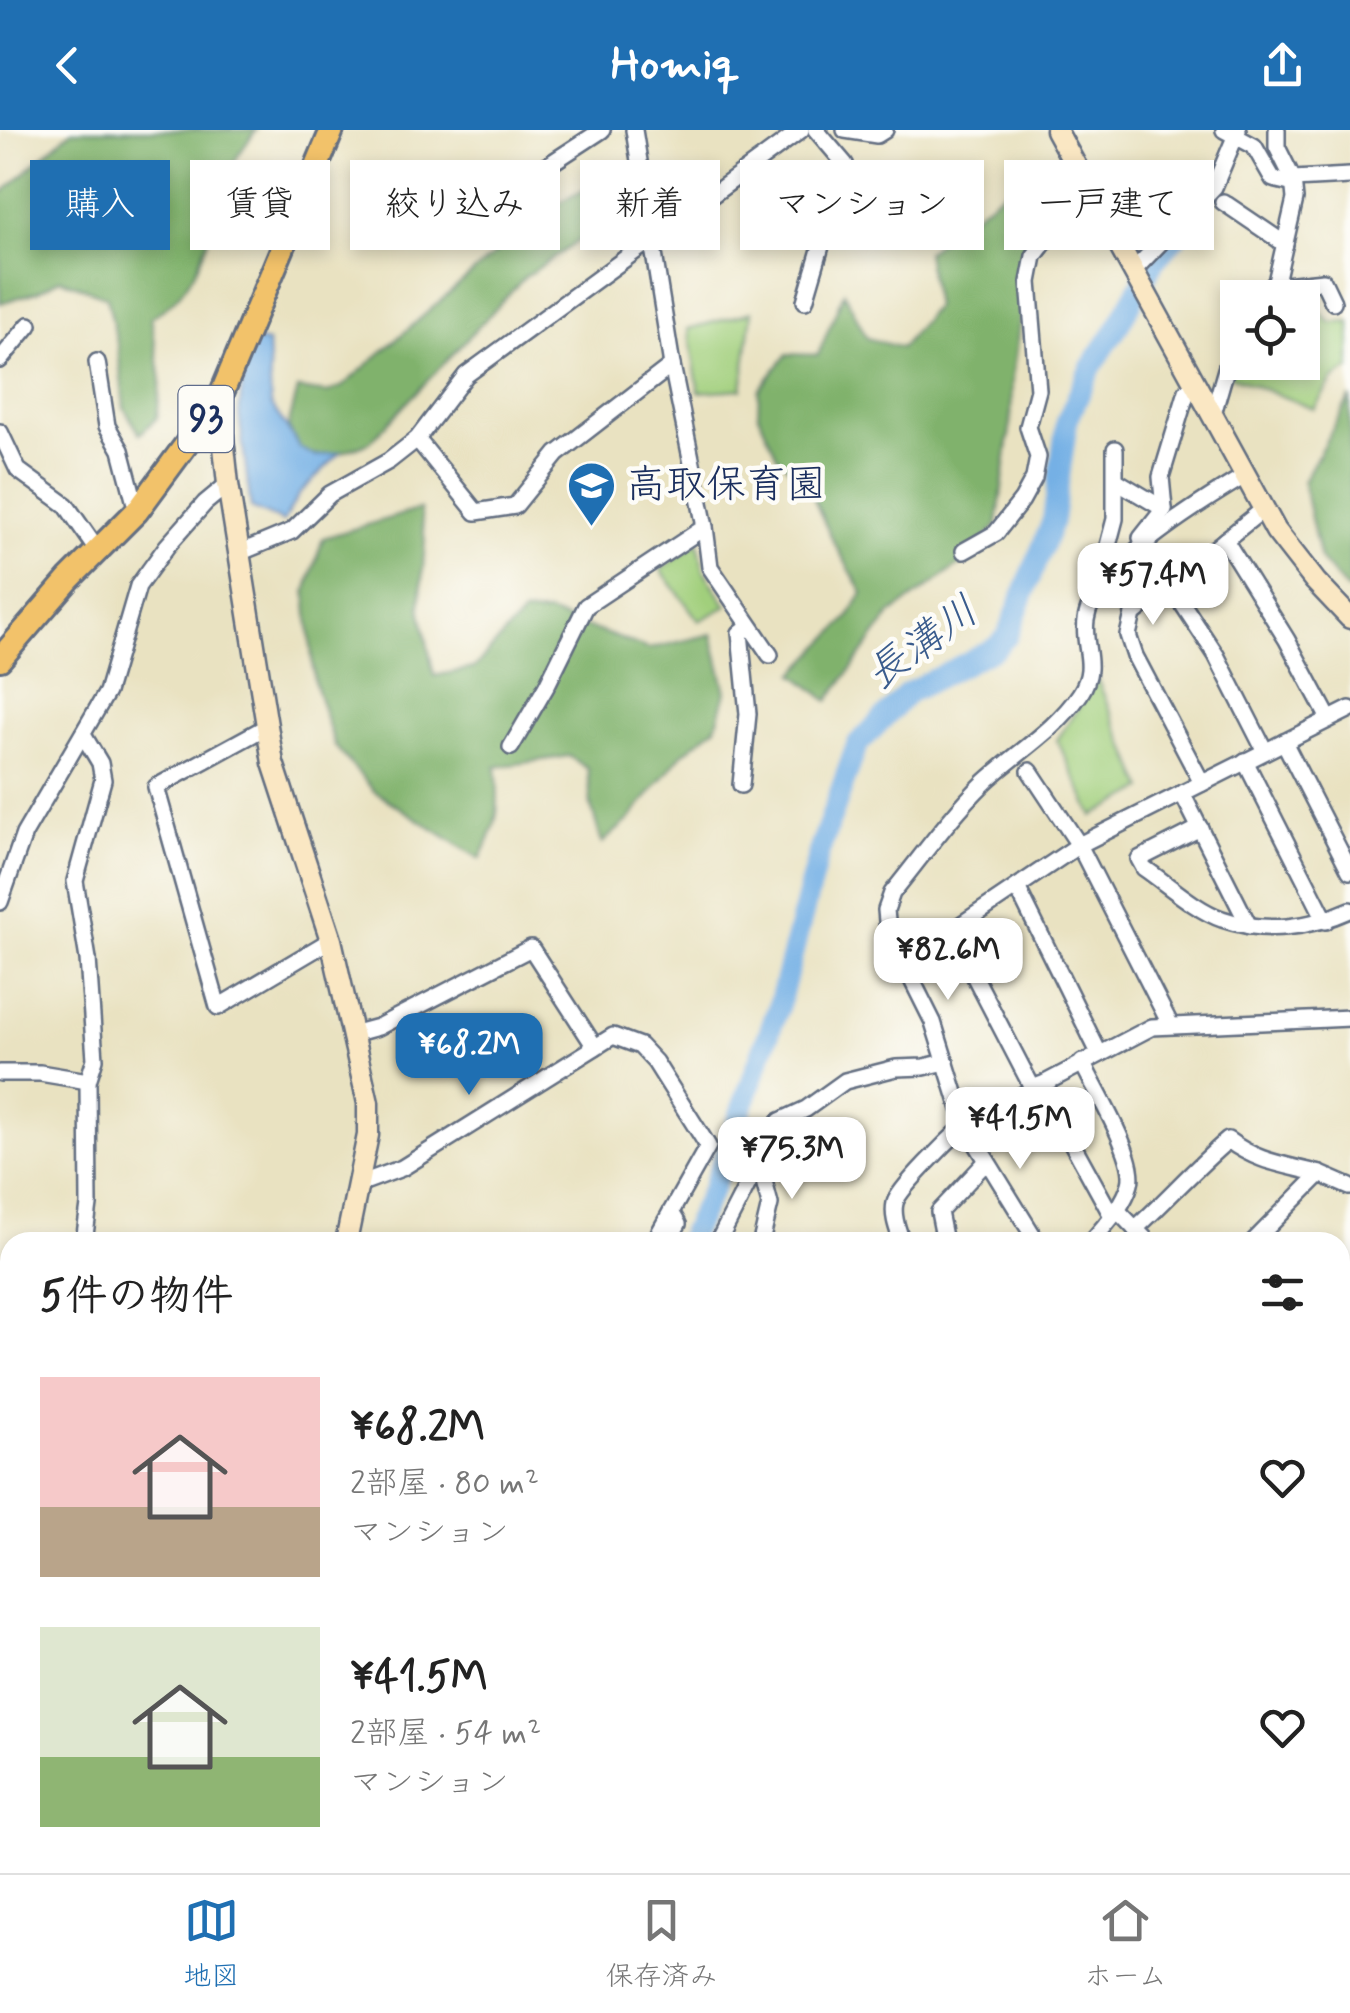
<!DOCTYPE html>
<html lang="ja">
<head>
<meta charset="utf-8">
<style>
  :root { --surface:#fff; --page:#f2f2f2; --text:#222; --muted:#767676; --line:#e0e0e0; --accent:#1f6fb2 }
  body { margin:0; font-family:Mynerve,"Klee One",sans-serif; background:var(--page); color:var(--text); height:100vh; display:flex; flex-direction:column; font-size:38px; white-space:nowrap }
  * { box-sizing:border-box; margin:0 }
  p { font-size:32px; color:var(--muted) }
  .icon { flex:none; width:55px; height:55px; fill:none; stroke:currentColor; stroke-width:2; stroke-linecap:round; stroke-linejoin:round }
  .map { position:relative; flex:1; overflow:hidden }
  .details { position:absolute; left:0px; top:1102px; width:1350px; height:642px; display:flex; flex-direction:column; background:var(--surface); border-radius:30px 30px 0 0; box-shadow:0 5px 15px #0003 }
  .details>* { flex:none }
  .banner { position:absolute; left:30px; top:30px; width:1290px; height:90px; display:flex; gap:20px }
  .controls { position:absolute; left:1220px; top:150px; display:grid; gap:20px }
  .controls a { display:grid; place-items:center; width:100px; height:100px; border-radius:0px; background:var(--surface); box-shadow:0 5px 15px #0003; font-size:50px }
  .price { position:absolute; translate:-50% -85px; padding:0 22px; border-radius:20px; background:#fff; color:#222; font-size:32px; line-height:65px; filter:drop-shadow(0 2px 5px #0008) }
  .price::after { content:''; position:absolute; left:50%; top:60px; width:30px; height:22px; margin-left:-15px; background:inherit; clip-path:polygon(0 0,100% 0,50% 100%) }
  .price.active { background:var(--accent); color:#fff }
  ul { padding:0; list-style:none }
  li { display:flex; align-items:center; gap:30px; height:250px; padding:0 40px }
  li span { display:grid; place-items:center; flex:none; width:280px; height:200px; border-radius:0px; color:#555 }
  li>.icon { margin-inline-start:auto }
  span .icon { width:120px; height:120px; fill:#fffc; stroke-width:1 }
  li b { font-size:42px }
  h2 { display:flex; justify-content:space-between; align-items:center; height:120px; padding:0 40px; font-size:42px }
  .chip { padding:0 35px; border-radius:0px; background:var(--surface); box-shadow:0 5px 15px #0003; font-size:35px; line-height:90px }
  .chip.active { background:var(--accent); color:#fff }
  header { display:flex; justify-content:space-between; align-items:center; height:130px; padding:0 40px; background:var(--accent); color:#fff; font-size:45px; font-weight:800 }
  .tabs { display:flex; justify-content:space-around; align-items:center; height:140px; border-top:2px solid var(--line); background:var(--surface); font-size:28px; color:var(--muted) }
  .tabs a { display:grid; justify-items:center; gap:5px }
  .tabs .active { color:var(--accent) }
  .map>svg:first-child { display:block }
  .green { fill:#a1cf7c; stroke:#5e7f6d; stroke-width:2.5 }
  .forest { fill:#80b26c; stroke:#4e7065; stroke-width:2.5 }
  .water { fill:#74b0e5; stroke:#4870a2; stroke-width:2.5 }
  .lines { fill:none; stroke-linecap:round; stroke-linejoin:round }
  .river { stroke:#74b0e5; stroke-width:22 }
  .street-casing { stroke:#636e81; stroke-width:20 }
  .secondary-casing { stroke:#636e81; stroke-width:25 }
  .primary-casing { stroke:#636e81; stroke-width:28 }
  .street { stroke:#fff; stroke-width:15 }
  .secondary { stroke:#fae7c3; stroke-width:20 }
  .primary { stroke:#f2c26a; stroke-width:22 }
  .labels { text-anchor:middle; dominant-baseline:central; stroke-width:9; stroke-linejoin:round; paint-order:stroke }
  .shield { fill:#fdfcf7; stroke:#5f6c8c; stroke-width:2.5 }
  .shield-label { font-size:38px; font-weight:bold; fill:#1b2f5e }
  .poi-label { font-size:40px; fill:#1b2f5e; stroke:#fdfcf7; text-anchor:start }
  .water-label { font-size:42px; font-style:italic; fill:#3a5c8d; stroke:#fdfcf7 }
</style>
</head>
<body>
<header><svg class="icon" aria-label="back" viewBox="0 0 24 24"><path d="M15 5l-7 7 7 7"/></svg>Homiq<svg class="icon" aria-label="share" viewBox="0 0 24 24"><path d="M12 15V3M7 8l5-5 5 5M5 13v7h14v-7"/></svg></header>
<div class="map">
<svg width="1350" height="1743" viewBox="0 0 1350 1743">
  <rect width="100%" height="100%" fill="#fdfcf7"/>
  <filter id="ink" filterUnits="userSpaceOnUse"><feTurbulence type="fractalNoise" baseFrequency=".01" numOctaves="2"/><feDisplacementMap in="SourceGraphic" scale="20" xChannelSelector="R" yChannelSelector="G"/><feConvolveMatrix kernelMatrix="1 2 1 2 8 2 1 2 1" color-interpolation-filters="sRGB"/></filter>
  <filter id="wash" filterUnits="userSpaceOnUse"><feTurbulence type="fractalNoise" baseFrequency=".0048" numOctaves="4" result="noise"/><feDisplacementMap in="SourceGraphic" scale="40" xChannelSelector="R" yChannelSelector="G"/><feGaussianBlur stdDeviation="2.25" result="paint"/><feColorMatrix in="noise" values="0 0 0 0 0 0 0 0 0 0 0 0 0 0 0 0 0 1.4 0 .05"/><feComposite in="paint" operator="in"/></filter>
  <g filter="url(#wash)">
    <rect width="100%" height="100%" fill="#e9e2c1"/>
    <!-- green -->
    <g class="green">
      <polygon points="1307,168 1331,193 1350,192 1350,239 1332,250 1314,279 1228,245 1237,231 1302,232 1303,171"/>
      <polygon points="752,182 742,259 699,262 688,199"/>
      <polygon points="698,412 704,441 727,476 699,491 661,440"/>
      <polygon points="1097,549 1144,659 1093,686 1057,610"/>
    </g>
    <!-- forest -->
    <g class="forest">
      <path d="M72,0H256C246,15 233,30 227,47C210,96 203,160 151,187L161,250L157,288L140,304L124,278L118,218L107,167L60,149L37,162L0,173V65Z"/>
      <polygon points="1026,44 1049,78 1020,145 1022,176 1012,248 1011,291 997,395 962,433 891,484 828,571 794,544 849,487 863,463 830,405 809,358 777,326 758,284 759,260 787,224 818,225 844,162 867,208 901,218 935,176 926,122"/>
      <path d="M597,54L618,79L592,102L525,147L370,312C351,319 318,335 300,318C295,313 292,303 288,297L298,259L327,263L343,256L547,78Z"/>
      <polygon points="1350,267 1350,459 1347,460 1320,429 1303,352"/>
      <path d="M420,379L425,411L420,477L434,546L474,538L523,484L548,483L649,519L712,504L726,562L716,597L682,624L629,690L602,713L591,676L588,639L569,626L496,637C500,678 499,692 480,729L374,661L335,616L314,551L306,462L323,408Z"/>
    </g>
    <!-- water -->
    <polygon class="water" points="247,209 268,213 271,274 300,318 315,326 341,322 299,364 283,392 251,378 239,284"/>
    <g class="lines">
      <!-- river -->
      <g class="river">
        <polyline points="687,1112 713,1058 755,942 779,875 819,722 857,615 908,563 995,518 1007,506 1053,390 1067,291 1091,237 1117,198 1154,131 1200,80"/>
        <polyline points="172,1743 172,1735"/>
      </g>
    </g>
  </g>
  <g filter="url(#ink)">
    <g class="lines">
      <defs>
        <g id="street">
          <polyline points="634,0 672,235 705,397 710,437 770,525"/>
          <polyline points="845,0 877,5 885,0"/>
          <polyline points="1224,0 1254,16 1273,49 1294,54"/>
          <polyline points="1293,49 1350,46"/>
          <polyline points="457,55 481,41 533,45 602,0"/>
          <polyline points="1223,72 1285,114"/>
          <polyline points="1134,140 1214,57 1238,0"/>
          <polyline points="1276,152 1285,155 1323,151 1333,172"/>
          <polyline points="1261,168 1276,152 1295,69 1293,49 1277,17 1277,0"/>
          <polyline points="805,171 845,34 816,0"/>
          <polyline points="0,230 29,195"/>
          <polyline points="97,232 107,296 121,320 137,381"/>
          <polyline points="1213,284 1238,198"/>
          <polyline points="0,302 18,340 66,375 98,421"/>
          <polyline points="417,309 476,382 515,376 557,324 672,235"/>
          <polyline points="1117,351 1164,379"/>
          <polyline points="1141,408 1164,379 1161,347 1187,261"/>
          <polyline points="1225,410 1287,510 1329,589"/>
          <polyline points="964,421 996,403 1022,370 1034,348 1038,327 1028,297 1038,260 1029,152 1034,126 1088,57"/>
          <polyline points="239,423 292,401 330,364 389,331 417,309 466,245 801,0"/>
          <polyline points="1106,423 1115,389 1115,319"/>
          <polyline points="1170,455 1216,525 1265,621"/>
          <polyline points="266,597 156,657 218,877 331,810"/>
          <polyline points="1284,612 1350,741"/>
          <polyline points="511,617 546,557 586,476 705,397"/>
          <polyline points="1245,631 1326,791"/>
          <polyline points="1030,641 1079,715 1170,894"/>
          <polyline points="1202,653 1135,526 1128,505 1133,484 1265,378"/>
          <polyline points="741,655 748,584 740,503 749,496"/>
          <polyline points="1182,663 1249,796"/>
          <path d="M1200,698L1139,729L1144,738C1166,753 1197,781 1222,789C1265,804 1310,798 1350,780"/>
          <polyline points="1017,757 1099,923"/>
          <polyline points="0,772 24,704 107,562 138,456 167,416 205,373 228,354"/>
          <polyline points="951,801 1033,959"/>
          <polyline points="904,833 1079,715 1350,579"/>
          <polyline points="352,904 378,897 531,818 595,917"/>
          <path d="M1082,932C1094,958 1138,1029 1130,1054C1124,1076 1105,1095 1091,1112"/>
          <polyline points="0,943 40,943 88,951"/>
          <polyline points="1040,955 1112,1086"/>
          <polyline points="759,1032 770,1074 761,1112"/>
          <polyline points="359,1054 402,1038 613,906 640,916 655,932 708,1016 654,1112"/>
          <polyline points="1117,1080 1148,1112"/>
          <path d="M1135,1099C1167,1070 1195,1038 1228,1010C1259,1033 1284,1034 1320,1044"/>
          <polyline points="84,1112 89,1075 88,951 95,929 88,829 75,751 103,650 100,633 85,608"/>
          <polyline points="667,1112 678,1094 671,1082"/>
          <polyline points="718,1112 780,991 806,979 845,951 896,938 924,937 946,932"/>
          <path d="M902,1112C898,1100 892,1086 895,1073C898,1059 952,1007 965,995L1152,897L1350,888"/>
          <polyline points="945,1112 939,1082 987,1031"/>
          <path d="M1037,1112L965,995L933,892L888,802L886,780L892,763C922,726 951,685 985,652C1016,623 1056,600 1080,564C1099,535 1082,518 1086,490C1093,437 1203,371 1246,345"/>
          <polyline points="1253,1112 1320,1044 1350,1057"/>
          <polyline points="1340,1156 1350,1143"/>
          <polyline points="1340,1192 1350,1198"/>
          <polyline points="1340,1227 1350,1214"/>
          <polyline points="0,1333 10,1346"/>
          <polyline points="0,1492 10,1485"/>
          <polyline points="1340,1596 1350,1600"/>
          <polyline points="1340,1659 1350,1620"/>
          <polyline points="1340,1707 1350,1706"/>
          <polyline points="421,1735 435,1743"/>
          <polyline points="549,1735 555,1743"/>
          <polyline points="656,1735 659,1743"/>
          <polyline points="858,1735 858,1743"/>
          <polyline points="998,1735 1009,1743"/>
          <polyline points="147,1743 148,1735"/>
          <polyline points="193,1743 194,1735"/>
          <polyline points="1183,1743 1185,1735"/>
          <polyline points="1228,1743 1251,1735"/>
          <polyline points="1324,1743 1324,1735"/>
        </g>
        <g id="secondary">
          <polyline points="1056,0 1276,401 1315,451 1350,488"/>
          <polyline points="219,270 228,354 273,633 331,810 368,973 368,1005 346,1112"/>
          <polyline points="69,1735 70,1743"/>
        </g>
        <polyline id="primary" points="0,529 69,449 137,381 219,270 332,0"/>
      </defs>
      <!-- street casing -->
      <use href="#street" class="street-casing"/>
      <!-- secondary casing -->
      <use href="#secondary" class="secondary-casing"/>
      <!-- primary casing -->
      <use href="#primary" class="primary-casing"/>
      <!-- street -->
      <use href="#street" class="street"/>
      <!-- secondary -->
      <use href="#secondary" class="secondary"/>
      <!-- primary -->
      <use href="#primary" class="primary"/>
    </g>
  </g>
  <!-- icons -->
  <defs>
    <symbol id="school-pin" viewBox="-11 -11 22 30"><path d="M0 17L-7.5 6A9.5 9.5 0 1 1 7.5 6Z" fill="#1f6fb2" stroke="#fdfcf7"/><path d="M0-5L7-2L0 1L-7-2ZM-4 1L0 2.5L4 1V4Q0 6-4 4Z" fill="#fff"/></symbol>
  </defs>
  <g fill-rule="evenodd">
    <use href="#school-pin" x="564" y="328" width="55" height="75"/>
  </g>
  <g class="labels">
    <!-- shield labels -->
    <rect class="shield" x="178.5" y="256" width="55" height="66" rx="8"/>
    <g class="shield-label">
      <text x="206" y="289">93</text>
    </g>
    <!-- poi labels -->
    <g class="poi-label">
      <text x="626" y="356">高取保育園</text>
    </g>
    <!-- water labels -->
    <g class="water-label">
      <text transform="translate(923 514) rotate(-36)">長溝川</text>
    </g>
  </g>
</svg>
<div class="controls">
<a><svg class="icon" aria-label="locate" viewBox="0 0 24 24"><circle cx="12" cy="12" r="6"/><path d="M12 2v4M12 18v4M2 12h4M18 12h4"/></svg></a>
</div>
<b class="price" style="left:1153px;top:498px">¥57.4M</b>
<b class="price" style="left:948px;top:873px">¥82.6M</b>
<b class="price active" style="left:469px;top:968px">¥68.2M</b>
<b class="price" style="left:1020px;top:1042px">¥41.5M</b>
<b class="price" style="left:792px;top:1072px">¥75.3M</b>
<div class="banner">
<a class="chip active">購入</a>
<a class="chip">賃貸</a>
<a class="chip">絞り込み</a>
<a class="chip">新着</a>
<a class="chip">マンション</a>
<a class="chip">一戸建て</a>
</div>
<section class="details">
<h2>5件の物件<svg class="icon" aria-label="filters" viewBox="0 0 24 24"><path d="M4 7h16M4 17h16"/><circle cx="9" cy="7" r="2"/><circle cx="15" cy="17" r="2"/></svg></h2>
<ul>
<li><span style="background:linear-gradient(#f6c9c9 65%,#b9a48a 0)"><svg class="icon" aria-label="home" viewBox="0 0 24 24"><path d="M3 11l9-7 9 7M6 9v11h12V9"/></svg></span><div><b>¥68.2M</b><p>2部屋 · 80 m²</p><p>マンション</p></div><svg class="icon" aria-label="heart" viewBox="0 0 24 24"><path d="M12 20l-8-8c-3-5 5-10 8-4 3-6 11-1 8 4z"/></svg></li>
<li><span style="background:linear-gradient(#dfe7d0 65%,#8fb573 0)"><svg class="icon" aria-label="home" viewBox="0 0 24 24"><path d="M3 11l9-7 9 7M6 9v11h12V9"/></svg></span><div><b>¥41.5M</b><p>2部屋 · 54 m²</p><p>マンション</p></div><svg class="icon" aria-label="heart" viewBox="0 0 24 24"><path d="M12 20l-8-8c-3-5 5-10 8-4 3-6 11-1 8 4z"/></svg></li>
</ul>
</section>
</div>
<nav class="tabs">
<a class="active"><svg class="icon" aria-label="map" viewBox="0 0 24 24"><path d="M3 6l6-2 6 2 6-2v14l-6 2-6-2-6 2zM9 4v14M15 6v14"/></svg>地図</a>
<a><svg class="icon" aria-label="saved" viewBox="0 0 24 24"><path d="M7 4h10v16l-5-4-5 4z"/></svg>保存済み</a>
<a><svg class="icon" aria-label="home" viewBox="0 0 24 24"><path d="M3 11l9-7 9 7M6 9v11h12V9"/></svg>ホーム</a>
</nav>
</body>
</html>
